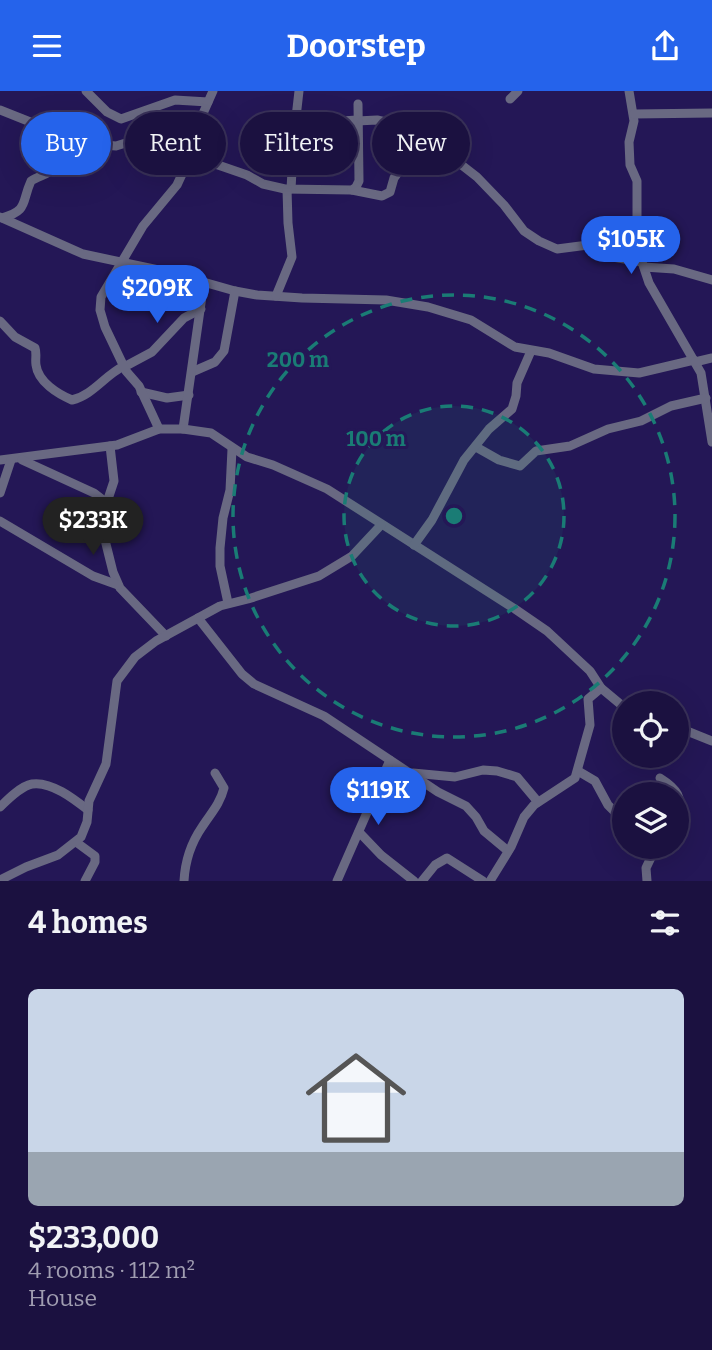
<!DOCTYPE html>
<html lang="en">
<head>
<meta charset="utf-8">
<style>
  :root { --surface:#1b1140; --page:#241a47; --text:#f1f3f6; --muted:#a09db1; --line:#393159; --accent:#2563eb }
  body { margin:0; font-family:Bitter,serif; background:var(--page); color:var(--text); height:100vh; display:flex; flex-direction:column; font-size:26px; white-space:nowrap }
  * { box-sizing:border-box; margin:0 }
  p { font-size:23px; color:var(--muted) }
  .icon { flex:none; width:38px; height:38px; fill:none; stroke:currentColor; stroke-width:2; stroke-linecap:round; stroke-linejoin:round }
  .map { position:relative; height:790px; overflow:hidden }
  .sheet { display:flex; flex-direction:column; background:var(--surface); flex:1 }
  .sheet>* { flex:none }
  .top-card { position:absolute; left:21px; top:21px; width:670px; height:63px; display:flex; gap:14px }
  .tools { position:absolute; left:612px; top:600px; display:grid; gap:14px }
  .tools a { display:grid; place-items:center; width:77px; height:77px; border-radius:50%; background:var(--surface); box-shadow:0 7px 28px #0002,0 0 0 2px var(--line); font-size:35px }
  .price { position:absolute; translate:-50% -60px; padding:0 16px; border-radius:24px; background:var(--accent); color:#fff; font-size:23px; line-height:46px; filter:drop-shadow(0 2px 4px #0008) }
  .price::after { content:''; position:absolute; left:50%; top:42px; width:21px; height:16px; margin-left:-10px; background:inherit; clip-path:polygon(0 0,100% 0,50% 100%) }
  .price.selected { background:#222; color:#fff }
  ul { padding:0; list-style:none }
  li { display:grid; align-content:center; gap:14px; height:371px; padding:0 28px }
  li+li { border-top:2px solid var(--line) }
  li span { display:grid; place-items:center; height:217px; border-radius:10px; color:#555 }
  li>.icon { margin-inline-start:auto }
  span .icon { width:126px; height:126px; fill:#fffc; stroke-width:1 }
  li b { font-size:30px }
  h2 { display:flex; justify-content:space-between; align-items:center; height:84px; padding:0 28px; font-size:30px }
  .tag { padding:0 24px; border-radius:32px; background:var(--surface); box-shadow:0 7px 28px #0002,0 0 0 2px var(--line); font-size:24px; line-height:63px }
  .tag.selected { background:var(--accent); color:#fff }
  header { display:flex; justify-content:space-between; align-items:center; height:91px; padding:0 28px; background:var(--accent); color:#fff; font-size:32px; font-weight:700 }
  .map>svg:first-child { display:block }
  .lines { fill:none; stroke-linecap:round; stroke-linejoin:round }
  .street { stroke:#696982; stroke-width:9 }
  .ring { fill:none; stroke:#1a7c75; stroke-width:3.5; stroke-dasharray:12 9 }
  .centre { fill:#1a7c75; stroke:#241756; stroke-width:3.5 }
  .ring-label { font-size:21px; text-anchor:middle; font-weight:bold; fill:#1a7c75; stroke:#241756; stroke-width:6; stroke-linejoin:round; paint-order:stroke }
</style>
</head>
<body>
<header><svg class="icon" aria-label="menu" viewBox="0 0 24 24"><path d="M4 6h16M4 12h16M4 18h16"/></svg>Doorstep<svg class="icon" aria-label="share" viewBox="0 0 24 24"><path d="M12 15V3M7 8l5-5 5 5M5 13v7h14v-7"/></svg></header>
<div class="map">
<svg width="712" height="790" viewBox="0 0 712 790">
  <rect width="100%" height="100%" fill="#241756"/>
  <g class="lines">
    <!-- street -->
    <g class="street">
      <polyline points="86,0 107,21 121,28 175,9 208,11"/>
      <polyline points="629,0 634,30 629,51 630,74 637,90 637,132 642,171 649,192 701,282 712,351"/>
      <polyline points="510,8 518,0"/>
      <polyline points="0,19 68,46 93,53 116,55 132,50 161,48 190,60"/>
      <polyline points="634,23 712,22"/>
      <polyline points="357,30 377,29 399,34 408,38 429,59 459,72 477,86 504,114 524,140 539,150 557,158 588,154 601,164 642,171"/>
      <polyline points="296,33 357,29"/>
      <polyline points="189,64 247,84 263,93 285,98 352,99 356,96 359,90 358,13"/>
      <polyline points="291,98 294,44 299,0"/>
      <polyline points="352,99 382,105 390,101 394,87 413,61 418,49"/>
      <polyline points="0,126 83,163 168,181 235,200 257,204 302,207 386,209 428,216 471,229 515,256 549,262 594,278 639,282 694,269"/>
      <path d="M2,127C29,119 21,112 31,90C39,85 49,83 56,76C64,67 65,56 75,48"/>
      <polyline points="644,176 674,178 712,189"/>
      <polyline points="276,205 292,166 288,132 287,98"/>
      <path d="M0,230L15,246L35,257C37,263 35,268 36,274C38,291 58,303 72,309C93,304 105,284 124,275"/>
      <polyline points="695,271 712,267"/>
      <polyline points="124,276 152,261 184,227 201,218"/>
      <polyline points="192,281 215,271 224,260 235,200"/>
      <polyline points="141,301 167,307 189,304"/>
      <polyline points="159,338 139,295 126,280 105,236 100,219 101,206 143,135 177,94 183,81 197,36 213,0"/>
      <polyline points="183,338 204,191"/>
      <polyline points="110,355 114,390 105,417 103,441 113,481 120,497 166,545"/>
      <polyline points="476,356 499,369 520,375 536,360 570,355 608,338 641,330 671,315 706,307"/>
      <polyline points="0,369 117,354 159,338 183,338 211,342 247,366 273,374 327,398 515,518 547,540 590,580 601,597 625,617"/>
      <polyline points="22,369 94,402 107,412"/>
      <polyline points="0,402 11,369"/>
      <polyline points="0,430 93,485 118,494"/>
      <polyline points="414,454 432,429 464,369 489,338 512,318 516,305 517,292 531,260"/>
      <polyline points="228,512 220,475 220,457 223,427 230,399 232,358"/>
      <polyline points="198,527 242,583 254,593 324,625 438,701 466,715 476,726 484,740 508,760"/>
      <polyline points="677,636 712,650"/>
      <polyline points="578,680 595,690 608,714 625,731"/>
      <polyline points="413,682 455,686 483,679 497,680 517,686 538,711"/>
      <path d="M660,687C676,697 685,707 677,726"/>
      <path d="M0,716C8,708 21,695 32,693C51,690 74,708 88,719"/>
      <polyline points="359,741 381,764 414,790"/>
      <polyline points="76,751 95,765 95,771 85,790"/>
      <polyline points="0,789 26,776 58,764 81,746 87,731 89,710 106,673 117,590 135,566 156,550 220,515 248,508 319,485 352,465 381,434"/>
      <path d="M184,790C185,771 191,752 202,736C211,722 220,713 224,697L215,682"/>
      <polyline points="337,790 390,669"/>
      <polyline points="422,790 435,774 447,767 483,790"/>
      <polyline points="490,790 511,756 524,726 534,714 575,687 590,634 588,608 601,597"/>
      <polyline points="647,790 646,777 656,756"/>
    </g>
  </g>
  <!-- distance rings -->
  <circle cx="454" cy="425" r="110" fill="#1a7c75" fill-opacity=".12"/>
  <g class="ring">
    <circle cx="454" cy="425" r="110"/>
    <circle cx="454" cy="425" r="221"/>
  </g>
  <circle cx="454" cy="425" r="10" class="centre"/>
  <g class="ring-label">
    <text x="298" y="276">200 m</text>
    <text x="376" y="355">100 m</text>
  </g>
</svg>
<div class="tools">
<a><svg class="icon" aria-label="locate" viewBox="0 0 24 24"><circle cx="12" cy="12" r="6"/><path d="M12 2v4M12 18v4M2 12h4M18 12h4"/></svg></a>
<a><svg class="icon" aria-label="layers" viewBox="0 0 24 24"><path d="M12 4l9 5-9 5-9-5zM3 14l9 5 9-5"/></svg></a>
</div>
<b class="price" style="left:631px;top:185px">$105K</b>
<b class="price" style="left:157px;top:234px">$209K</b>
<b class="price selected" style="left:93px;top:466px">$233K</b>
<b class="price" style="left:378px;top:736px">$119K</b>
<div class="top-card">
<a class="tag selected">Buy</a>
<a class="tag">Rent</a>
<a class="tag">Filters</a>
<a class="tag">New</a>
</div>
</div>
<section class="sheet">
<h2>4 homes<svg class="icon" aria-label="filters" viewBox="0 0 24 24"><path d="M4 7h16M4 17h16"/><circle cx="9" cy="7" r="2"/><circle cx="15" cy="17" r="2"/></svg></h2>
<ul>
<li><span style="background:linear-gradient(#c9d6e8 75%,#9aa5b1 0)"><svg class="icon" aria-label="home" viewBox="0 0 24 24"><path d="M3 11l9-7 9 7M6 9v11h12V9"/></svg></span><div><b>$233,000</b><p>4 rooms · 112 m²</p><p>House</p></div></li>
</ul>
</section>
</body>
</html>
